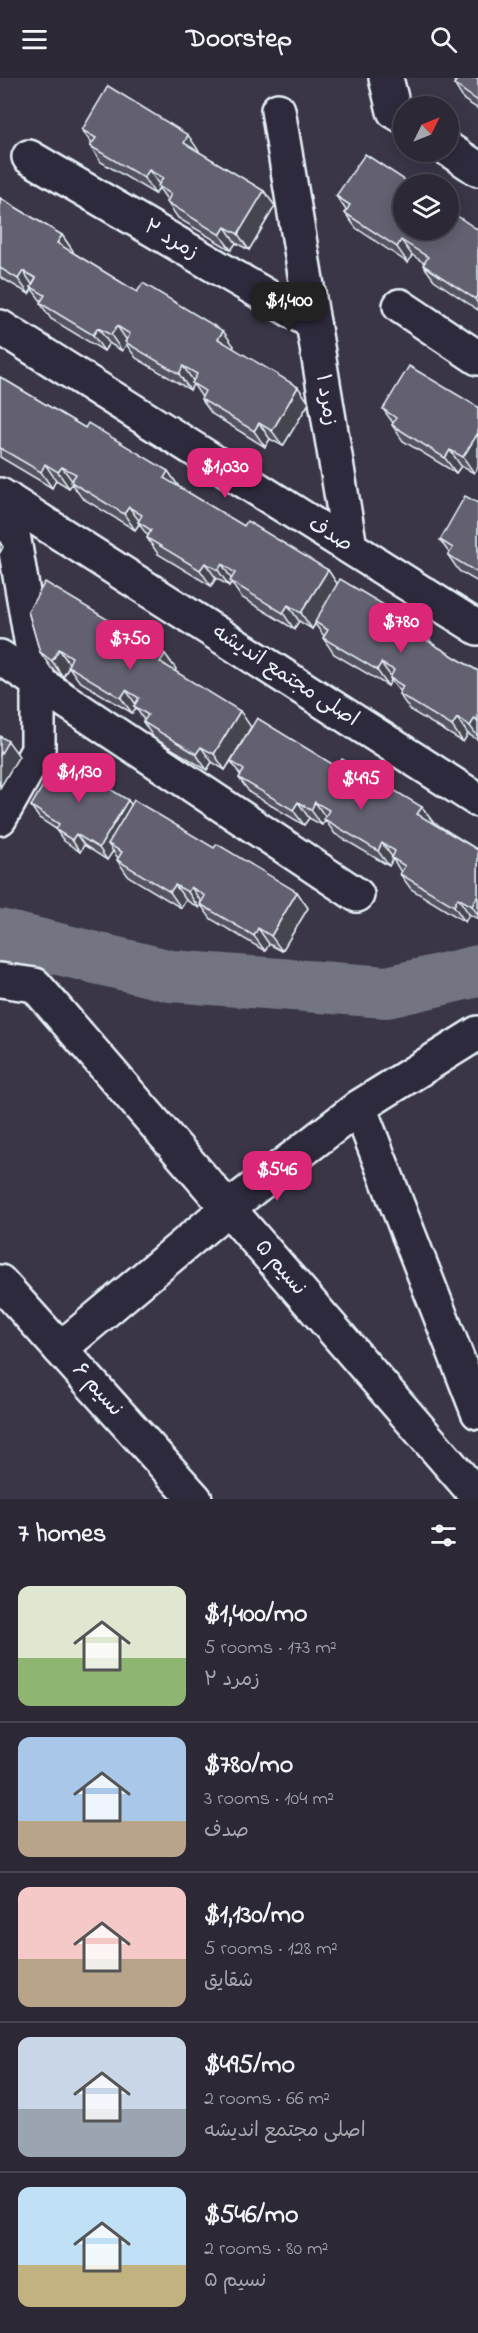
<!DOCTYPE html>
<html lang="en">
<head>
<meta charset="utf-8">
<style>
  :root { --surface:#2c2836; --page:#383442; --text:#f1f3f6; --muted:#a6a6ad; --line:#484451; --accent:#db2777 }
  body { margin:0; font-family:"Indie Flower","Playpen Sans Arabic",sans-serif; background:var(--page); color:var(--text); height:100vh; display:flex; flex-direction:column; font-size:22px; white-space:nowrap }
  * { box-sizing:border-box; margin:0 }
  p { font-size:20px; color:var(--muted) }
  .icon { flex:none; width:33px; height:33px; fill:none; stroke:currentColor; stroke-width:2; stroke-linecap:round; stroke-linejoin:round }
  .map { position:relative; height:1421px; overflow:hidden }
  .sheet { display:flex; flex-direction:column; background:var(--surface); flex:1 }
  .sheet>* { flex:none }
  .needle { width:39px; rotate:47deg }
  .tools { position:absolute; left:393px; top:18px; display:grid; gap:12px }
  .tools a { display:grid; place-items:center; width:66px; height:66px; border-radius:50%; background:var(--surface); box-shadow:0 3px 15px #0003,0 0 0 2px var(--line); font-size:30px }
  .price { position:absolute; translate:-50% -51px; padding:0 14px; border-radius:12px; background:var(--accent); color:#fff; font-size:20px; line-height:39px; filter:drop-shadow(0 2px 3px #0008) }
  .price::after { content:''; position:absolute; left:50%; top:36px; width:18px; height:14px; margin-left:-9px; background:inherit; clip-path:polygon(0 0,100% 0,50% 100%) }
  .price.selected { background:#222; color:#fff }
  ul { padding:0; list-style:none }
  li { display:flex; align-items:center; gap:18px; height:150px; padding:0 18px }
  li+li { border-top:2px solid var(--line) }
  li span { display:grid; place-items:center; flex:none; width:168px; height:120px; border-radius:12px; color:#555 }
  li>.icon { margin-inline-start:auto }
  span .icon { width:72px; height:72px; fill:#fffc; stroke-width:1 }
  li b { font-size:26px }
  h2 { display:flex; justify-content:space-between; align-items:center; height:72px; padding:0 18px; font-size:26px }
  header { display:flex; justify-content:space-between; align-items:center; height:78px; padding:0 18px; background:var(--surface); font-size:27px; font-weight:700 }
  .map>svg:first-child { display:block }
  .lines { fill:none; stroke-linecap:round; stroke-linejoin:round }
  .river { stroke:#737482; stroke-width:52 }
  .minor-casing { stroke:#e8f1f8; stroke-width:38 }
  .minor { stroke:#2f2a3d; stroke-width:33 }
  .wall { fill:#555361; stroke:#e8f1f8; stroke-width:1.5 }
  .shaded-wall { fill:#45444f; stroke:#e8f1f8; stroke-width:1.5 }
  .building { fill:#636171; stroke:#e8f1f8; stroke-width:1.5 }
  .labels { text-anchor:middle; dominant-baseline:central; stroke-width:4.5; stroke-linejoin:round; paint-order:stroke }
  .street-label { font-size:21px; fill:#e8f1f8; stroke:#2f2a3d }
</style>
</head>
<body>
<header><svg class="icon" aria-label="menu" viewBox="0 0 24 24"><path d="M4 6h16M4 12h16M4 18h16"/></svg>Doorstep<svg class="icon" aria-label="search" viewBox="0 0 24 24"><circle cx="10" cy="10" r="6"/><path d="M15 15l6 6"/></svg></header>
<div class="map">
<svg width="478" height="1421" viewBox="0 0 478 1421">
  <rect width="100%" height="100%" fill="#3a3648"/>
  <filter id="ink" filterUnits="userSpaceOnUse"><feTurbulence type="fractalNoise" baseFrequency=".0167" numOctaves="2"/><feDisplacementMap in="SourceGraphic" scale="12" xChannelSelector="R" yChannelSelector="G"/><feConvolveMatrix kernelMatrix="1 2 1 2 8 2 1 2 1" color-interpolation-filters="sRGB"/></filter>
  <g filter="url(#ink)">
    <g class="lines">
      <!-- river -->
      <polyline class="river" points="0,857 171,898 387,914 478,893"/>
      <defs>
        <g id="minor">
          <polyline points="386,0 394,33 404,39"/>
          <polyline points="278,32 350,469"/>
          <polyline points="448,71 478,91"/>
          <polyline points="29,79 313,245"/>
          <polyline points="400,228 478,280"/>
          <polyline points="0,249 478,550"/>
          <polyline points="0,417 478,722"/>
          <polyline points="0,579 357,817"/>
          <polyline points="0,740 38,672 38,603 7,421"/>
          <polyline points="0,902 35,907 478,1419"/>
          <polyline points="359,1029 478,1334"/>
          <polyline points="0,1204 195,1421"/>
          <polyline points="60,1271 228,1130 359,1029 478,955"/>
        </g>
      </defs>
      <!-- minor casing -->
      <use href="#minor" class="minor-casing"/>
      <!-- minor -->
      <use href="#minor" class="minor"/>
    </g>
    <!-- wall -->
    <g class="wall">
      <polygon points="452,0 478,0 478,31 464,22 454,6 455,4"/>
      <polygon points="82,52 199,73 199,74 264,113 275,128 249,172 236,165 231,172 178,140 167,124 168,123 159,110 155,116 101,84 90,68 92,66"/>
      <polygon points="336,118 478,152 478,232 434,202 423,187 424,185 412,177 408,185 356,150 345,135 346,132"/>
      <polygon points="0,120 62,157 73,173 72,174 137,214 234,268 233,270 309,325 283,368 270,361 265,369 212,336 201,321 202,319 193,306 190,312 136,280 126,266 122,273 109,265 104,273 51,241 40,225 41,223 32,211 29,216 0,199"/>
      <polygon points="0,299 85,350 168,393 179,409 244,448 328,492 337,506 421,549 431,565 478,593 478,662 468,656 463,664 410,632 399,616 400,614 391,602 388,608 334,576 323,560 324,558 315,546 312,551 299,543 294,551 241,519 231,504 229,508 216,500 211,508 158,476 147,460 148,458 139,446 135,452 82,420 72,406 69,410 56,402 52,410 0,379"/>
      <polygon points="478,329 478,389 474,395 461,388 456,395 403,363 392,347 393,345 383,331"/>
      <polygon points="478,425 478,504 459,493 448,477 450,476 440,462"/>
      <polygon points="28,533 165,576 176,591 175,593 251,649 337,689 433,744 478,772 478,841 469,836 465,844 411,811 400,796 401,794 393,781 389,788 335,756 325,742 322,747 309,740 304,747 250,715 239,700 241,698 231,683 225,692 212,684 207,692 154,660 143,644 144,642 136,630 132,635 79,603 69,589 63,599 51,590 40,574"/>
      <polygon points="131,727 297,814 308,830 282,873 269,866 265,873 211,841 201,827 199,830 186,822 181,830 128,798 117,782 118,780 113,773 107,782 84,767 80,774 64,763 56,752 56,751 39,740 31,728"/>
    </g>
    <!-- shaded-wall -->
    <g class="shaded-wall">
      <polygon points="188,57 199,73 195,80 184,65"/>
      <polygon points="149,92 160,108 155,116 144,100"/>
      <polygon points="264,113 275,128 249,172 238,156"/>
      <polygon points="225,149 236,165 231,172 220,157"/>
      <polygon points="62,157 73,173 68,181 57,165"/>
      <polygon points="401,162 412,177 408,185 397,169"/>
      <polygon points="23,193 34,209 31,209 32,211 29,216 18,201"/>
      <polygon points="478,216 478,226 475,221"/>
      <polygon points="117,248 128,264 122,273 111,257"/>
      <polygon points="98,250 109,265 104,273 93,257"/>
      <polygon points="223,253 234,268 229,277 218,261"/>
      <polygon points="183,288 194,304 192,305 193,306 190,312 179,296"/>
      <polygon points="298,309 309,325 283,368 272,353"/>
      <polygon points="259,345 270,361 265,369 254,353"/>
      <polygon points="478,355 478,389 474,395 463,379"/>
      <polygon points="450,372 461,388 456,395 445,380"/>
      <polygon points="45,386 56,402 52,410 41,394"/>
      <polygon points="62,389 73,404 69,410 58,394"/>
      <polygon points="168,393 179,409 175,416 164,400"/>
      <polygon points="129,429 140,444 138,444 139,446 135,452 124,436"/>
      <polygon points="0,464 3,469 0,475"/>
      <polygon points="205,485 216,500 211,508 200,492"/>
      <polygon points="222,486 232,502 229,508 218,492"/>
      <polygon points="328,492 338,507 312,551 301,535"/>
      <polygon points="288,527 299,543 294,551 283,535"/>
      <polygon points="421,549 432,565 427,572 416,556"/>
      <polygon points="59,571 70,587 63,599 52,583"/>
      <polygon points="165,576 176,591 171,600 160,584"/>
      <polygon points="381,585 392,600 390,600 391,602 388,608 377,592"/>
      <polygon points="126,612 137,628 134,628 136,630 132,635 121,620"/>
      <polygon points="240,633 251,649 225,692 214,676"/>
      <polygon points="457,640 468,656 463,664 452,648"/>
      <polygon points="475,640 478,645 478,659 470,648"/>
      <polygon points="8,663 19,678 0,710 0,677"/>
      <polygon points="201,669 212,684 207,692 196,676"/>
      <polygon points="128,722 136,734 108,766 113,773 107,782 99,770"/>
      <polygon points="298,724 309,740 304,747 293,732"/>
      <polygon points="315,724 326,740 322,747 311,732"/>
      <polygon points="422,729 433,744 428,751 417,736"/>
      <polygon points="76,756 84,767 80,774 72,762"/>
      <polygon points="382,765 393,780 392,780 393,781 389,788 378,773"/>
      <polygon points="175,807 186,822 181,830 170,814"/>
      <polygon points="191,809 202,825 199,830 188,814"/>
      <polygon points="297,814 308,830 282,873 271,858"/>
      <polygon points="478,817 478,837 472,828"/>
      <polygon points="458,820 469,836 465,844 454,828"/>
      <polygon points="258,850 269,866 265,873 254,858"/>
    </g>
    <!-- building -->
    <g class="building">
      <polygon points="458,0 478,0 478,23 454,6"/>
      <polygon points="108,8 188,57 184,65 264,113 238,156 225,149 220,157 167,124 171,116 158,108 163,100 149,92 144,100 90,68 96,60 82,52"/>
      <polygon points="365,76 411,106 404,106 404,152 448,152 448,132 478,152 478,216 475,221 423,187 428,179 401,162 397,169 345,135 350,127 336,118"/>
      <polygon points="0,120 62,157 57,165 137,214 143,205 223,253 218,261 298,309 272,353 259,345 254,353 201,321 205,313 192,305 197,296 183,288 179,296 125,264 130,256 117,248 111,257 98,250 93,257 40,225 45,217 31,209 36,200 23,193 18,201 0,190"/>
      <polygon points="409,288 478,329 478,355 463,379 450,372 445,380 392,347 396,340 383,331"/>
      <polygon points="0,299 85,350 88,345 168,393 164,400 244,448 247,443 328,492 301,535 288,527 283,535 230,503 235,495 222,486 218,492 205,485 200,492 147,460 151,452 138,444 142,437 129,429 124,436 71,404 76,396 62,389 58,394 45,386 41,394 0,370"/>
      <polygon points="465,418 478,425 478,495 448,477 453,470 440,462"/>
      <polygon points="340,501 421,549 416,556 478,593 478,643 475,640 470,648 457,640 452,648 399,616 403,608 390,600 394,592 381,585 377,592 323,560 328,552 315,544"/>
      <polygon points="45,504 165,576 160,584 240,633 214,676 201,669 196,676 143,644 148,637 134,628 139,620 126,612 121,620 68,588 72,579 59,571 52,583 40,574 28,533"/>
      <polygon points="257,640 337,689 342,681 422,729 417,736 478,772 478,817 472,828 458,820 454,828 400,796 405,788 392,780 395,773 382,765 378,773 324,741 329,732 315,724 311,732 298,724 293,732 239,700 244,692 231,683"/>
      <polygon points="0,658 8,663 0,677"/>
      <polygon points="59,680 128,722 99,770 76,756 72,762 56,752 59,746 31,728"/>
      <polygon points="134,722 214,770 217,766 297,814 271,858 258,850 254,858 200,826 205,818 191,809 188,814 175,807 170,814 117,782 122,774 108,766"/>
    </g>
  </g>
  <g class="labels">
    <!-- street labels -->
    <g class="street-label">
      <text transform="translate(171 162) rotate(30)">زمرد ۲</text>
      <text transform="translate(326 322) rotate(81)">زمرد ۱</text>
      <text transform="translate(330 457) rotate(32)">صدف</text>
      <text transform="translate(285 598) rotate(33)">اصلی مجتمع اندیشه</text>
      <text transform="translate(280 1190) rotate(49)">نسیم ۵</text>
      <text transform="translate(97 1312) rotate(48)">نسیم ۶</text>
    </g>
  </g>
</svg>
<div class="tools">
<a><svg class="needle" viewBox="-14 -14 28 28"><path d="M0-13l5 13h-10z" fill="#e53935"/><path d="M0 13l5-13h-10z" fill="#a6a6ad"/></svg></a>
<a><svg class="icon" aria-label="layers" viewBox="0 0 24 24"><path d="M12 4l9 5-9 5-9-5zM3 14l9 5 9-5"/></svg></a>
</div>
<b class="price selected" style="left:289px;top:255px">$1,400</b>
<b class="price" style="left:225px;top:421px">$1,030</b>
<b class="price" style="left:401px;top:576px">$780</b>
<b class="price" style="left:130px;top:593px">$750</b>
<b class="price" style="left:79px;top:726px">$1,130</b>
<b class="price" style="left:361px;top:733px">$495</b>
<b class="price" style="left:277px;top:1124px">$546</b>
</div>
<section class="sheet">
<h2>7 homes<svg class="icon" aria-label="filters" viewBox="0 0 24 24"><path d="M4 7h16M4 17h16"/><circle cx="9" cy="7" r="2"/><circle cx="15" cy="17" r="2"/></svg></h2>
<ul>
<li><span style="background:linear-gradient(#dfe7d0 60%,#8fb573 0)"><svg class="icon" aria-label="home" viewBox="0 0 24 24"><path d="M3 11l9-7 9 7M6 9v11h12V9"/></svg></span><div><b>$1,400/mo</b><p>5 rooms · 173 m²</p><p>زمرد ۲</p></div></li>
<li><span style="background:linear-gradient(#a9c7e8 70%,#b9a48a 0)"><svg class="icon" aria-label="home" viewBox="0 0 24 24"><path d="M3 11l9-7 9 7M6 9v11h12V9"/></svg></span><div><b>$780/mo</b><p>3 rooms · 104 m²</p><p>صدف</p></div></li>
<li><span style="background:linear-gradient(#f6c9c9 60%,#b9a48a 0)"><svg class="icon" aria-label="home" viewBox="0 0 24 24"><path d="M3 11l9-7 9 7M6 9v11h12V9"/></svg></span><div><b>$1,130/mo</b><p>5 rooms · 128 m²</p><p>شقایق</p></div></li>
<li><span style="background:linear-gradient(#c9d6e8 60%,#9aa5b1 0)"><svg class="icon" aria-label="home" viewBox="0 0 24 24"><path d="M3 11l9-7 9 7M6 9v11h12V9"/></svg></span><div><b>$495/mo</b><p>2 rooms · 66 m²</p><p>اصلی مجتمع اندیشه</p></div></li>
<li><span style="background:linear-gradient(#bfe0f5 65%,#c2b280 0)"><svg class="icon" aria-label="home" viewBox="0 0 24 24"><path d="M3 11l9-7 9 7M6 9v11h12V9"/></svg></span><div><b>$546/mo</b><p>2 rooms · 80 m²</p><p>نسیم ۵</p></div></li>
</ul>
</section>
</body>
</html>
